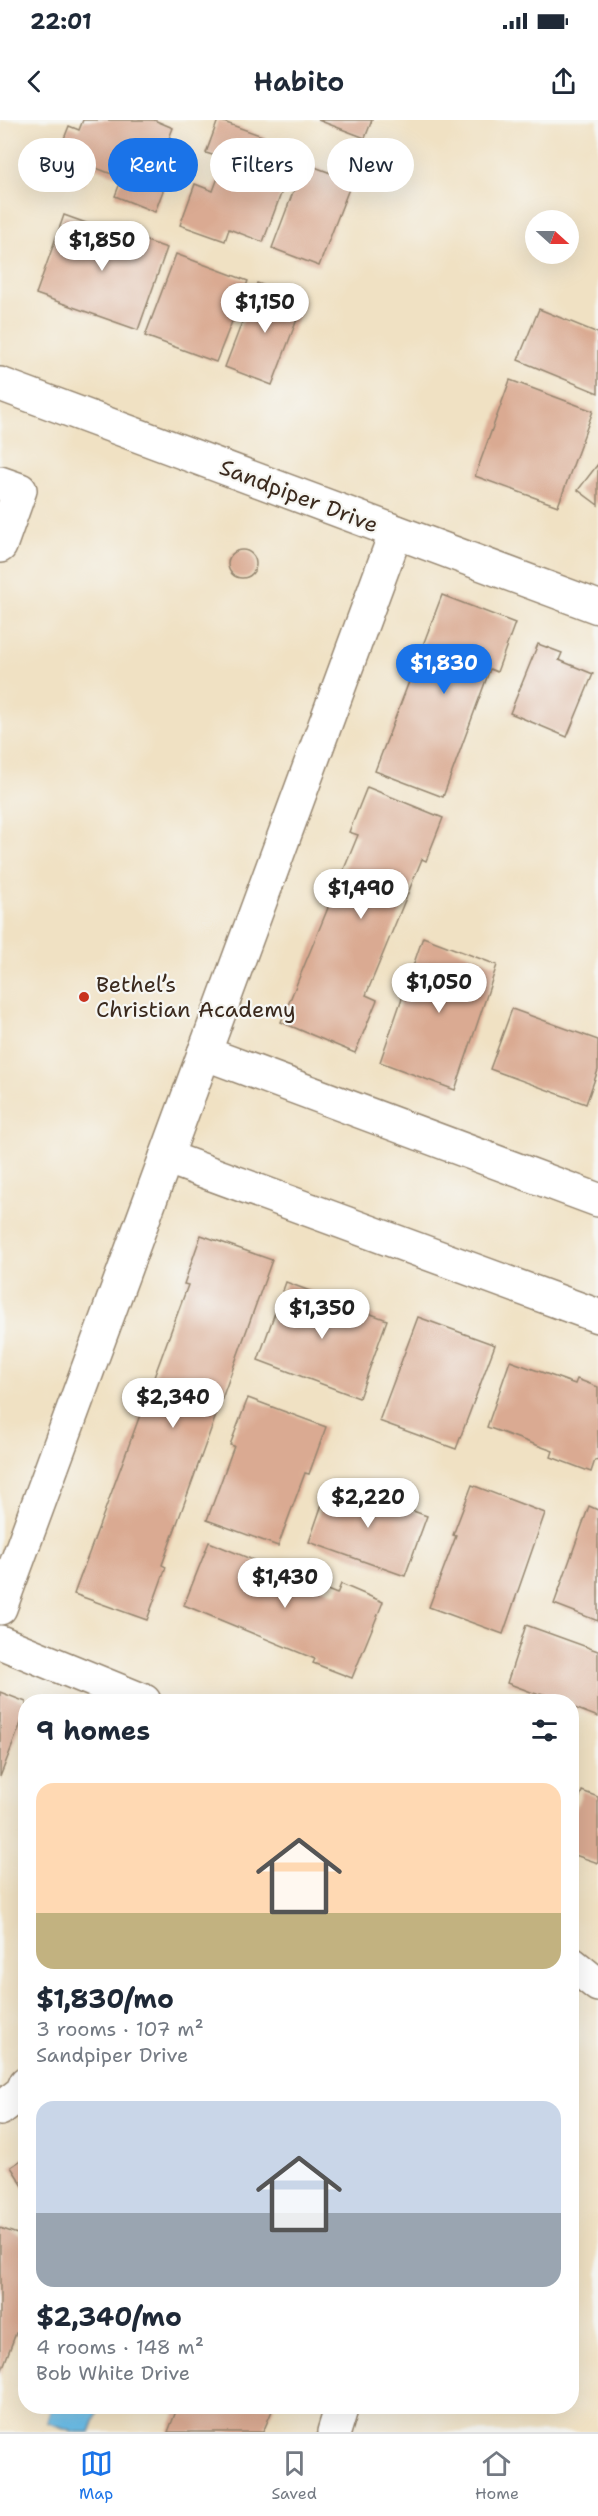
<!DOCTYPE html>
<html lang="en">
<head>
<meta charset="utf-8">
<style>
  :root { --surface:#fff; --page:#f6f6f7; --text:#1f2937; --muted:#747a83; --line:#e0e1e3; --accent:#1a73e8 }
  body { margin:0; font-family:"Shantell Sans",sans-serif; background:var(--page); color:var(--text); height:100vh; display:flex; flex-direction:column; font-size:22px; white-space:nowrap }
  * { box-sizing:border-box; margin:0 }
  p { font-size:20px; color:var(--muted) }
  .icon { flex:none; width:33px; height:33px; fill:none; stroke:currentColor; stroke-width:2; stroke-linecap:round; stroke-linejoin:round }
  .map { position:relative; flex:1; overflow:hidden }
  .side { position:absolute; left:18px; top:1574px; width:561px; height:720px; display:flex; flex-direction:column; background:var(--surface); border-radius:24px; box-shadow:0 6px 24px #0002 }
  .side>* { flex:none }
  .top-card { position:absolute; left:18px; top:18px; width:562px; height:54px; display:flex; gap:12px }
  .needle { width:39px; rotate:111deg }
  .tools { position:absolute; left:525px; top:90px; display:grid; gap:12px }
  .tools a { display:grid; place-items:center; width:54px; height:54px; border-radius:50%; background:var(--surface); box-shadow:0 6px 24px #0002; font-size:30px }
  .price { position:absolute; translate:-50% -51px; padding:0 14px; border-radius:21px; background:#fff; color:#222; font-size:20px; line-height:39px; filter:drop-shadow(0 2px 3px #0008) }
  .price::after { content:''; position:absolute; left:50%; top:36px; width:18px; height:14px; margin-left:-9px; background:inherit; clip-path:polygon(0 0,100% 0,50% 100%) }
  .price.active { background:var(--accent); color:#fff }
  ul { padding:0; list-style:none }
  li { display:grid; align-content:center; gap:12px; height:318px; padding:0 18px }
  li span { display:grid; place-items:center; height:186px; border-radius:18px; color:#555 }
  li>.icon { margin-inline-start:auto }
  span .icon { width:108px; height:108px; fill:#fffc; stroke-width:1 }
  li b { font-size:26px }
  h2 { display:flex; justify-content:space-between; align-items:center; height:72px; padding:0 18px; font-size:26px }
  .tag { padding:0 21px; border-radius:27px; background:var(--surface); box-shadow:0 6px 24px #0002; font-size:21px; line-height:54px }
  .tag.active { background:var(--accent); color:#fff }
  .status { display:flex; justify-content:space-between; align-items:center; height:42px; padding:0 30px; background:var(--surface); direction:ltr }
  .status svg { height:16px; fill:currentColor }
  header { display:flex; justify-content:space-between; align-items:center; height:78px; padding:0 18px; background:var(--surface); font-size:27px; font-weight:600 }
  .dock { display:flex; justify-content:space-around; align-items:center; height:84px; border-top:2px solid var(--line); background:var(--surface); font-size:16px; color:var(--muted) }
  .dock a { display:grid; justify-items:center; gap:3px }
  .dock .active { color:var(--accent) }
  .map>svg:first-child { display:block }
  .water { fill:#6cbee8; stroke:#547483; stroke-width:1.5 }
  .building { fill:#daaa92 }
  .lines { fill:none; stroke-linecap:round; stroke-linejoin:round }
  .minor-casing { stroke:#968670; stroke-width:36 }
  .minor { stroke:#fff; stroke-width:33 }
  .poi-dot { fill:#c8321e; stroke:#f6f6f2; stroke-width:2 }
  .labels { text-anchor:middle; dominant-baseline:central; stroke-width:4.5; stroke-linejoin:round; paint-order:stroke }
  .street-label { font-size:22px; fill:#3b2a1e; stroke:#f6f6f2 }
  .poi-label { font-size:22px; fill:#3b2a1e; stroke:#f6f6f2; text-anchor:start }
</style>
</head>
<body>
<div class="status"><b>22:01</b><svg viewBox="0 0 49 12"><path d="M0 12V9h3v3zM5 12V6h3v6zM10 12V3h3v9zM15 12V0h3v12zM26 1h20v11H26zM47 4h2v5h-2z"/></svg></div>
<header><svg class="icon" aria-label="back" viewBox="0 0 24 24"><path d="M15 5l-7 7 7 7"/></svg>Habito<svg class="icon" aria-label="share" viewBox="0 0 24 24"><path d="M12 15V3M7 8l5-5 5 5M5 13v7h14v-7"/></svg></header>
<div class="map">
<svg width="598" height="2312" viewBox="0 0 598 2312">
  <rect width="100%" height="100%" fill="#f6f6f2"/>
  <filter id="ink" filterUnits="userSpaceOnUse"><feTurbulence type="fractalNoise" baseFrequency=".0167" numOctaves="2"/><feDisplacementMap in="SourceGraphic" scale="12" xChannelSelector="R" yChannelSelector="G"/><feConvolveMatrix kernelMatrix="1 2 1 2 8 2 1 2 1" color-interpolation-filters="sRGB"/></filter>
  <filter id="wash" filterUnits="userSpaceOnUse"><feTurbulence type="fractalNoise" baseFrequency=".008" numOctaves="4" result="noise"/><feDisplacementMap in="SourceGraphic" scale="24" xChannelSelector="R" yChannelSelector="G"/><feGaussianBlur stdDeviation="1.35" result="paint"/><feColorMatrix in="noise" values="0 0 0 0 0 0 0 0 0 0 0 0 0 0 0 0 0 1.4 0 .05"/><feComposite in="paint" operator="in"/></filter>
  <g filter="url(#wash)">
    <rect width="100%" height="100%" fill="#f0e1c3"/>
    <!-- water -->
    <polygon class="water" points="52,2286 69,2289 71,2286 100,2286 90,2312 75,2312 47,2302"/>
    <g id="blocks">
      <!-- building -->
      <g class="building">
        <polygon points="83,0 154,0 173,8 160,42 172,47 155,92 115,76 122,58 91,46 84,65 51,52 69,6 79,10"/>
        <polygon points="218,0 265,17 261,27 294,39 263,122 229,109 225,121 180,105 195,64 213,71 225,39 206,33"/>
        <polygon points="318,0 372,0 365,18"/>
        <polygon points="304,43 352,61 319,146 272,128"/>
        <polygon points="64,95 128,118 129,115 167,128 138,210 36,174"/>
        <polygon points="176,134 248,161 216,242 145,216"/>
        <polygon points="257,163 304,181 272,265 225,247"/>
        <polygon points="539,189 598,213 598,273 518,240"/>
        <polygon points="510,260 593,291 558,386 475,356"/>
        <polygon points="598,344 598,385 578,370"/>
        <circle cx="242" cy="444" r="14"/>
        <polygon points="442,475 515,503 497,552 490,549 443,677 375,651"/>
        <polygon points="538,524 562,533 559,540 593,554 567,617 510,593"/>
        <polygon points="367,667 443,698 426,741 422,739 366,875 377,880 355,933 281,902 358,715 349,712"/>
        <polygon points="423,817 497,845 455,970 380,942"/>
        <polygon points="512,889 598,920 598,950 586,984 490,949"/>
        <polygon points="201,1115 272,1140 162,1445 166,1447 147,1500 74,1474 188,1165 184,1164"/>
        <polygon points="286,1162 387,1200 359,1278 258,1240"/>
        <polygon points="418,1197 495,1225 456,1329 379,1301"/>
        <polygon points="510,1241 575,1264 577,1259 598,1267 598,1341 595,1340 591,1352 551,1337 553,1331 487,1307"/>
        <polygon points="248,1278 326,1307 309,1354 305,1353 278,1426 207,1400 234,1326 230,1325"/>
        <polygon points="330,1361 427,1396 405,1456 309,1422"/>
        <polygon points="472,1365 545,1393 503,1514 429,1487 456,1416 453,1415"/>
        <polygon points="589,1386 598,1390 598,1501 554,1484"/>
        <polygon points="209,1422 337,1474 341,1464 383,1482 352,1558 313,1543 315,1539 184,1485"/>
        <polygon points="526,1505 598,1531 598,1597 572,1587 572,1581 540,1573 539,1575 507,1563"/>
        <polygon points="0,1572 26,1582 26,1590 0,1657"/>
        <polygon points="582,1671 598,1677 598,1743 572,1734 572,1699"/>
        <polygon points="26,2037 26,2071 11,2047"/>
        <polygon points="0,2108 26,2117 26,2198 19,2214 16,2213 0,2255"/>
        <polygon points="178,2286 274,2286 263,2312 168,2312"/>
      </g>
    </g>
  </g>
  <g filter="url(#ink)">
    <use href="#blocks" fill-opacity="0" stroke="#968670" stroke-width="1.5"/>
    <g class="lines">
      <defs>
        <g id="minor">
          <polyline points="0,264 598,487"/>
          <polyline points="0,363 20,370 0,426"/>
          <polyline points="204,933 598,1080"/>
          <polyline points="166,1037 598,1196"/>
          <polyline points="0,1488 396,412"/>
          <polyline points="0,1522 144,1581"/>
          <polyline points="572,1844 598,1865"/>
          <polyline points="0,1989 22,1972 26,1963"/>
          <polyline points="334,2312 342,2286"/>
        </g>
      </defs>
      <!-- minor casing -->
      <use href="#minor" class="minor-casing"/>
      <!-- minor -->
      <use href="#minor" class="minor"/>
    </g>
  </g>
  <!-- markers -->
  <circle class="poi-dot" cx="84" cy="877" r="6"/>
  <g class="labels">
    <!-- street labels -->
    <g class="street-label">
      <text transform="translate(299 376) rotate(21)">Sandpiper Drive</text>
    </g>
    <!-- poi labels -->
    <g class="poi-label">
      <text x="96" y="864">Bethel’s<tspan x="96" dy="25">Christian Academy</tspan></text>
    </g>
  </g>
</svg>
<div class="tools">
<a><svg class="needle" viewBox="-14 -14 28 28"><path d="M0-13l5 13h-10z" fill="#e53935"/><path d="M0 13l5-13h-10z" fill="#747a83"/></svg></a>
</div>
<b class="price" style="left:102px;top:152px">$1,850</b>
<b class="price" style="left:265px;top:214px">$1,150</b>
<b class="price active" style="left:444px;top:575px">$1,830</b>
<b class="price" style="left:361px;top:800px">$1,490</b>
<b class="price" style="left:439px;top:894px">$1,050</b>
<b class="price" style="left:322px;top:1220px">$1,350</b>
<b class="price" style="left:173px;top:1309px">$2,340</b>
<b class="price" style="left:368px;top:1409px">$2,220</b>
<b class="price" style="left:285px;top:1489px">$1,430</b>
<div class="top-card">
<a class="tag">Buy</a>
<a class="tag active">Rent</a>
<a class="tag">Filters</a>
<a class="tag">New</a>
</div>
<section class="side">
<h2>9 homes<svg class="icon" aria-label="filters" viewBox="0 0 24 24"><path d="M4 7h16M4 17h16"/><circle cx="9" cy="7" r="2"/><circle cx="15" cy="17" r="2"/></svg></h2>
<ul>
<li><span style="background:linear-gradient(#ffd9b3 70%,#c2b280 0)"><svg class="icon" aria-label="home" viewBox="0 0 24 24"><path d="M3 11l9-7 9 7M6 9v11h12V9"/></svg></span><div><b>$1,830/mo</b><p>3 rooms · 107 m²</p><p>Sandpiper Drive</p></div></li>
<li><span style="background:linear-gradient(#c9d6e8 60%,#9aa5b1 0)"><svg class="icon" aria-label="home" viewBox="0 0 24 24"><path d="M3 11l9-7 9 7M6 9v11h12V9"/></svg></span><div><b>$2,340/mo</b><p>4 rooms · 148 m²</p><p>Bob White Drive</p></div></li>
</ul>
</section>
</div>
<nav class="dock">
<a class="active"><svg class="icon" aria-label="map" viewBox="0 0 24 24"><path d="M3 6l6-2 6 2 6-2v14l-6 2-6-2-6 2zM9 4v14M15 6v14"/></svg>Map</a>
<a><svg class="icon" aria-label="saved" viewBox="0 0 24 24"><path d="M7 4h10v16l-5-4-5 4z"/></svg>Saved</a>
<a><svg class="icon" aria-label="home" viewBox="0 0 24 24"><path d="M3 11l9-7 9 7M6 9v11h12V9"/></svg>Home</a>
</nav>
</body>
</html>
